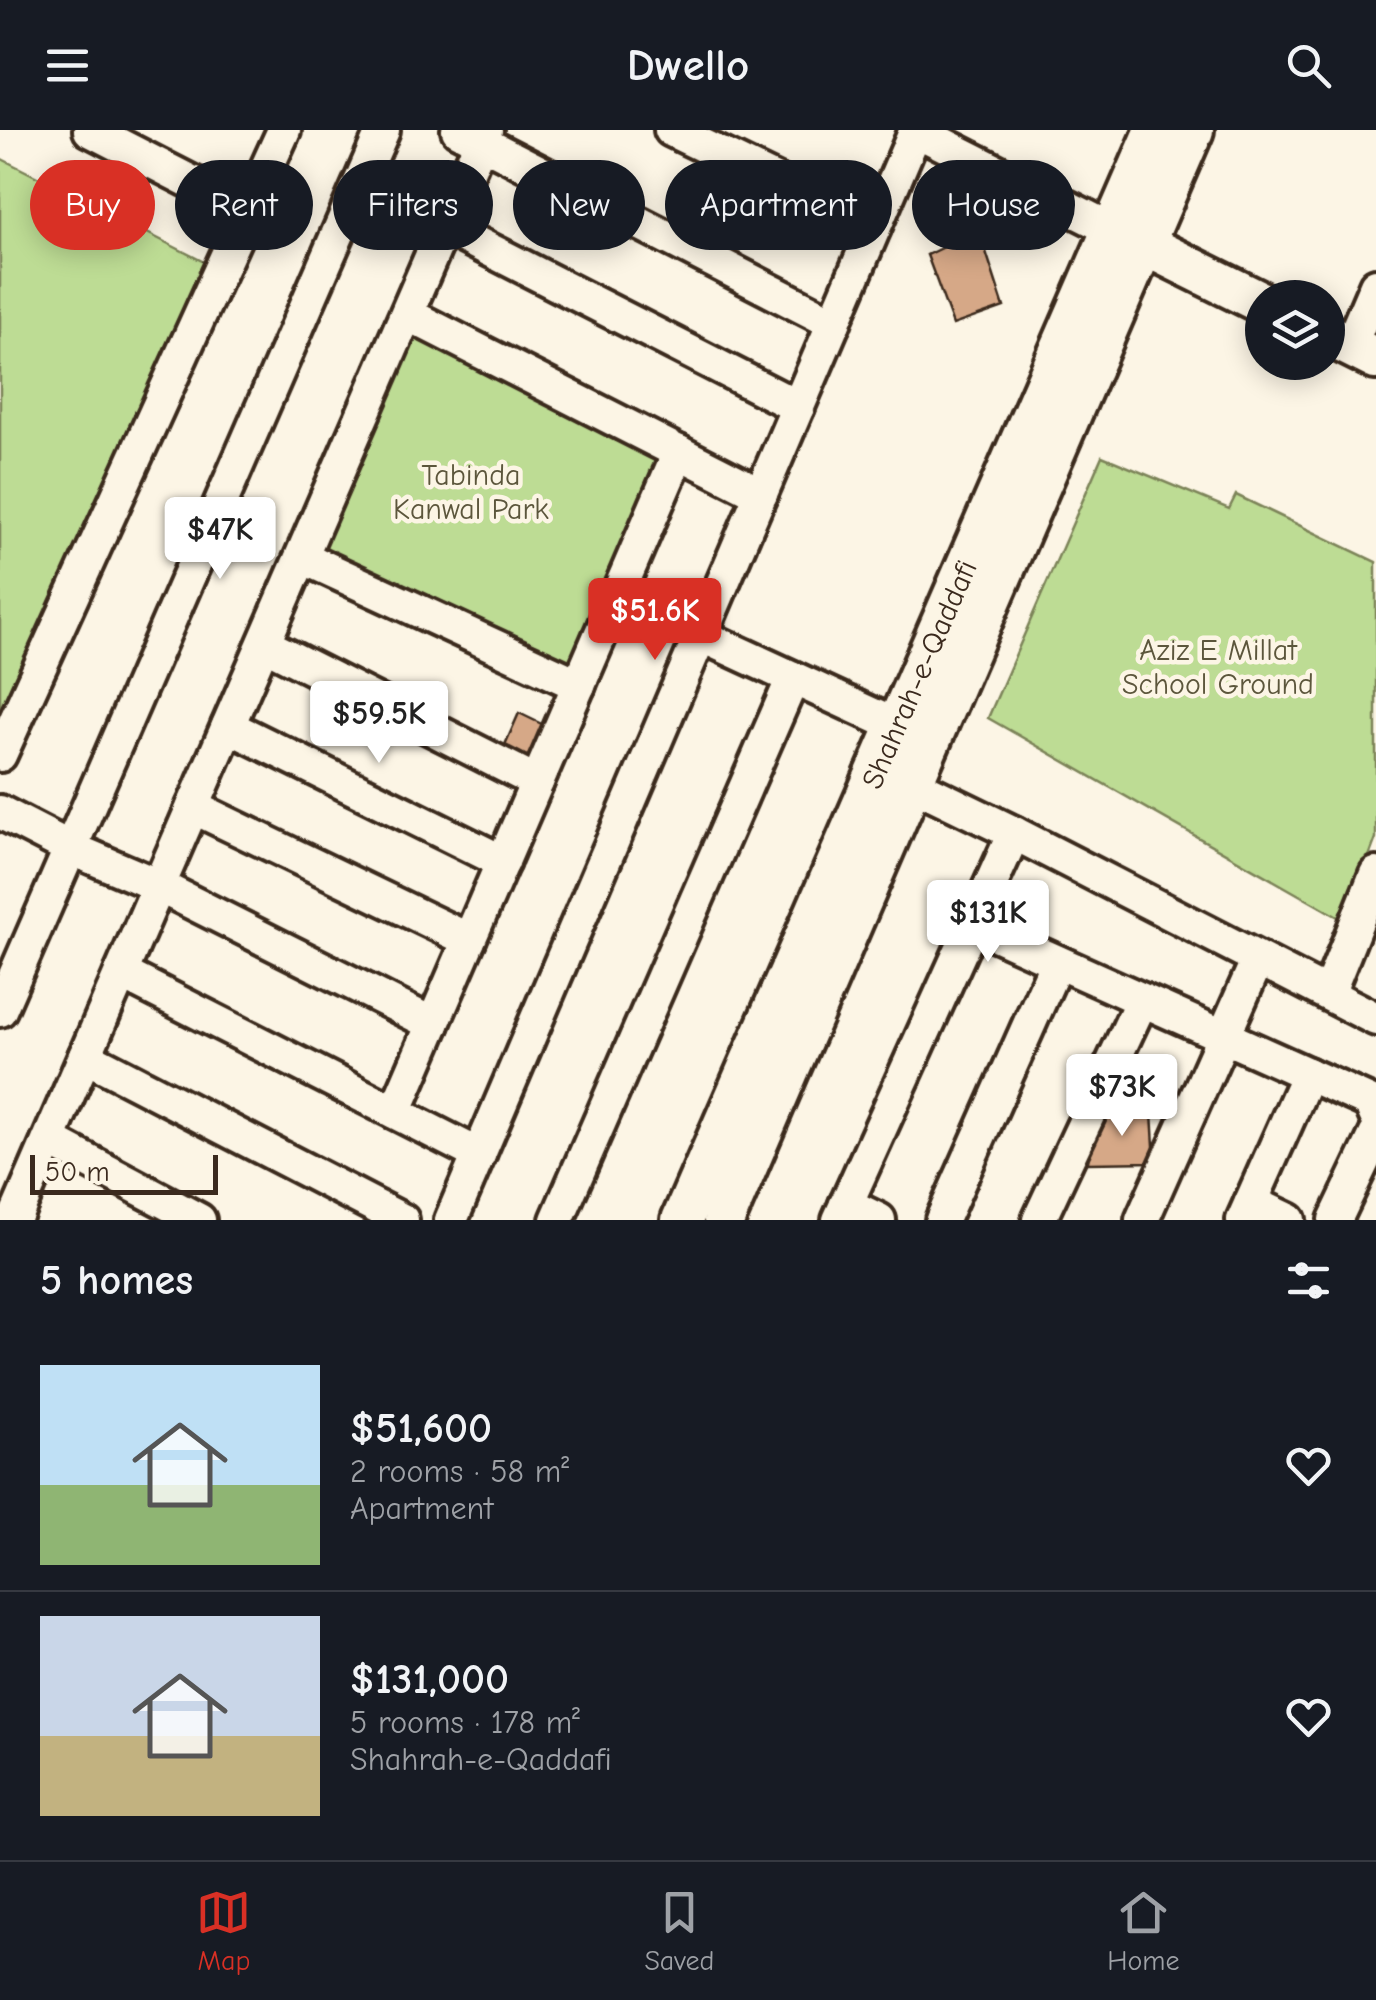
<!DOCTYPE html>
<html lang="en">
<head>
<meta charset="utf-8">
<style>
  :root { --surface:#171b24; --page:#242831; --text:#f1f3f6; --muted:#9ea1a6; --line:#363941; --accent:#d93025 }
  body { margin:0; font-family:"Comic Neue",sans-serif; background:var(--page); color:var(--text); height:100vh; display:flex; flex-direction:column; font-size:38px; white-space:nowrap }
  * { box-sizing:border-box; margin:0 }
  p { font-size:32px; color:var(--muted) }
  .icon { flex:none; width:55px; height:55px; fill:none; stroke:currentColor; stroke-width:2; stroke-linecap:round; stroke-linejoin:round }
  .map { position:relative; height:1090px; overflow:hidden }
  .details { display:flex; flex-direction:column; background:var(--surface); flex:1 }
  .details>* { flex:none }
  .hud { position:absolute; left:30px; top:30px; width:1318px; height:90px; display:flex; gap:20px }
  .tools { position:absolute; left:1245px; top:150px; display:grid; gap:20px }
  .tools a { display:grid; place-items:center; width:100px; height:100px; border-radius:50%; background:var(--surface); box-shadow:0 5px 25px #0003; font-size:50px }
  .scale { position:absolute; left:30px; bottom:25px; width:188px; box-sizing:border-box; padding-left:10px; border:5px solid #3b2a1e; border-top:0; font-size:28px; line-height:35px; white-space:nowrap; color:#3b2a1e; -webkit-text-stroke:8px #fcf5e5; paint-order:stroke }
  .price { position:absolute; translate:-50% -85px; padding:0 22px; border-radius:10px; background:#fff; color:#222; font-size:32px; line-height:65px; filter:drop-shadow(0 2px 5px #0008) }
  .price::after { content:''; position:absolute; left:50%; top:60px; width:30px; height:22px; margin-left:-15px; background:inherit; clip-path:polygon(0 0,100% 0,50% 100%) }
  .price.current { background:var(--accent); color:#fff }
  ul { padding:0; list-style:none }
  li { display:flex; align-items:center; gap:30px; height:250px; padding:0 40px }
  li+li { border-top:2px solid var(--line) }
  li span { display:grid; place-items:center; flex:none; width:280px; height:200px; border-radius:0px; color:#555 }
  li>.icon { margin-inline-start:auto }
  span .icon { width:120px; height:120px; fill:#fffc; stroke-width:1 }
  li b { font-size:42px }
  h2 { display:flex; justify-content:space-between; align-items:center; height:120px; padding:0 40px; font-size:42px }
  .chip { padding:0 35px; border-radius:45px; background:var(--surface); box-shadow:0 5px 25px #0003; font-size:35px; line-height:90px }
  .chip.current { background:var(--accent); color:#fff }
  header { display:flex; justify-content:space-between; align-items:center; height:130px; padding:0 40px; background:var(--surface); font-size:45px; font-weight:800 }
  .dock { display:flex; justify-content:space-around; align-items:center; height:140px; border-top:2px solid var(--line); background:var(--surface); font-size:28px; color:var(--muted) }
  .dock a { display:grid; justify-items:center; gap:5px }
  .dock .current { color:var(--accent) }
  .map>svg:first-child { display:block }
  .green { fill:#bddc94; stroke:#7c8359; stroke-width:2.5 }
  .building { fill:#d6a887; stroke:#3b2a1e; stroke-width:2.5 }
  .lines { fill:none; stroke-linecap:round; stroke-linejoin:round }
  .minor-casing { stroke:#3b2a1e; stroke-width:40 }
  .major-casing { stroke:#3b2a1e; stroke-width:48 }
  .minor { stroke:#fcf5e5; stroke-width:32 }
  .major { stroke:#fcf5e5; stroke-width:40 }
  .labels { text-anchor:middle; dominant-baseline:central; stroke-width:9; stroke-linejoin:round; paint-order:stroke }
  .park-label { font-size:30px; fill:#5c563c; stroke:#fcf5e5 }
  .street-label { font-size:30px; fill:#3b2a1e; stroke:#fcf5e5 }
</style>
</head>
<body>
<header><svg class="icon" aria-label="menu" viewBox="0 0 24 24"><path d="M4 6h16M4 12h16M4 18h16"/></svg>Dwello<svg class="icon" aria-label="search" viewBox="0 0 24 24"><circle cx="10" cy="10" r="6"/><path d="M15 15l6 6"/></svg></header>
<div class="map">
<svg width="1376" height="1090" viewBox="0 0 1376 1090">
  <rect width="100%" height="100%" fill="#fcf5e5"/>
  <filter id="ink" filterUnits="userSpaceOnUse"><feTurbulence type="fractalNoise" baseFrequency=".01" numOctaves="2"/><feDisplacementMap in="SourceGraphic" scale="20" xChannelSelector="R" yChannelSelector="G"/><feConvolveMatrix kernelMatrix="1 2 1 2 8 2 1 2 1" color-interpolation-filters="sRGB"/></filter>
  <g filter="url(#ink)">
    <!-- green -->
    <g class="green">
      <polygon points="0,28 208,134 0,598"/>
      <polygon points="407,184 679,322 579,555 302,427"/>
      <polygon points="1102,326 1229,379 1236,365 1376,432 1376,708 1345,791 988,588"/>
    </g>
    <!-- building -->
    <g class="building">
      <polygon points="979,100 1004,177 953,195 927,125"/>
      <polygon points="519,583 554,600 536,640 501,624"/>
      <polygon points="1099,983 1152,983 1155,1032 1088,1033 1090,1000"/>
    </g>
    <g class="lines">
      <defs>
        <g id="minor">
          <polyline points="90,0 248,81"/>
          <polyline points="458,0 834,193"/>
          <polyline points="671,0 874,98"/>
          <polyline points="915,0 1113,100"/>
          <polyline points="445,97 798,277"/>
          <polyline points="407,184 761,364"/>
          <polyline points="1350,216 1376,155"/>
          <polyline points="302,427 579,555"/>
          <polyline points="700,505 897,596"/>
          <polyline points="264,514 537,652"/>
          <polyline points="228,596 503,732"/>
          <polyline points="0,625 284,0"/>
          <polyline points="193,677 469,810"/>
          <polyline points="0,682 70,718 159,756 433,894"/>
          <polyline points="1014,703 1376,889"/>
          <polyline points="973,794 1370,972 1376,986"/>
          <polyline points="121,843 479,1025"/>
          <polyline points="1328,864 1376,744"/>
          <polyline points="0,880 383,0"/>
          <polyline points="85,926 402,1090"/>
          <polyline points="395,982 679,322"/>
          <polyline points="49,1010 199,1090"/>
          <polyline points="1251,1072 1289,1090"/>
          <polyline points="846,1074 879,1090"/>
          <polyline points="14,1090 486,0"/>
          <polyline points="451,1090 916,0"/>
          <polyline points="557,1090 793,548"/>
          <polyline points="839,1090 1014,703 911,653"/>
          <polyline points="942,1090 1057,832"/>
          <polyline points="1039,1090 1142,870"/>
          <polyline points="1142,1090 1258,829"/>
          <polyline points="1243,1090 1308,944"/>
          <polyline points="1335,1090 1376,1004"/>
        </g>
        <g id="major">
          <polyline points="1117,101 1262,173"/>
          <polyline points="1328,205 1376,229"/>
          <path id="s1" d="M682,1090L1156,0"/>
          <polyline points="724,1090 1193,0"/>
        </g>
      </defs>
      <!-- minor casing -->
      <use href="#minor" class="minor-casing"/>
      <!-- major casing -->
      <use href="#major" class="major-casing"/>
      <!-- minor -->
      <use href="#minor" class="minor"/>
      <!-- major -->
      <use href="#major" class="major"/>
    </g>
  </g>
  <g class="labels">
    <!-- park labels -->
    <g class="park-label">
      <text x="471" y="345">Tabinda<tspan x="471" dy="34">Kanwal Park</tspan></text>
      <text x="1218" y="520">Aziz E Millat<tspan x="1218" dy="34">School Ground</tspan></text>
    </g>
    <!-- street labels -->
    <g class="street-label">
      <text stroke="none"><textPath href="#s1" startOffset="595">Shahrah-e-Qaddafi</textPath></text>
    </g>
  </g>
</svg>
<div class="tools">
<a><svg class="icon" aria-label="layers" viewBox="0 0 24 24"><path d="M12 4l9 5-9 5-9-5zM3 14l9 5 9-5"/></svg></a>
</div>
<div class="scale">50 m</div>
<b class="price" style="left:220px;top:452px">$47K</b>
<b class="price current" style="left:655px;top:533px">$51.6K</b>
<b class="price" style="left:379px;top:636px">$59.5K</b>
<b class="price" style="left:988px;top:835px">$131K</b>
<b class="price" style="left:1122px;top:1009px">$73K</b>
<div class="hud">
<a class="chip current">Buy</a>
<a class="chip">Rent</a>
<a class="chip">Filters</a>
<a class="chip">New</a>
<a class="chip">Apartment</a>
<a class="chip">House</a>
</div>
</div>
<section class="details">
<h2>5 homes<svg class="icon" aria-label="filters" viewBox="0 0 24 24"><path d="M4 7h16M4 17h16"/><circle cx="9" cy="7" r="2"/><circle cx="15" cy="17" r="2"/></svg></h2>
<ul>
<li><span style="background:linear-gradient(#bfe0f5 60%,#8fb573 0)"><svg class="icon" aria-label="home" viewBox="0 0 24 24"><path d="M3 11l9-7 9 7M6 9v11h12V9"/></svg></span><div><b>$51,600</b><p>2 rooms · 58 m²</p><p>Apartment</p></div><svg class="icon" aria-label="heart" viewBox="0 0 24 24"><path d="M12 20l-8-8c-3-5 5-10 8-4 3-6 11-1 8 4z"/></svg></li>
<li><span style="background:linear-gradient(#c9d6e8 60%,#c2b280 0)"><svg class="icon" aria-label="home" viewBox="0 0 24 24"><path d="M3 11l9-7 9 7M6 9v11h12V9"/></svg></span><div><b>$131,000</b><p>5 rooms · 178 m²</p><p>Shahrah-e-Qaddafi</p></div><svg class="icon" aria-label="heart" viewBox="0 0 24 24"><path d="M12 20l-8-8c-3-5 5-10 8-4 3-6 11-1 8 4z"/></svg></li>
</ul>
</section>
<nav class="dock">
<a class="current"><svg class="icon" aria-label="map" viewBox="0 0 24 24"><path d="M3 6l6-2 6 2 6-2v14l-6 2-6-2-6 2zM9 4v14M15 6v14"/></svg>Map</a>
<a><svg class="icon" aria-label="saved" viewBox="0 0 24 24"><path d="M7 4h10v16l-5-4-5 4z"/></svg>Saved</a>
<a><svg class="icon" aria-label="home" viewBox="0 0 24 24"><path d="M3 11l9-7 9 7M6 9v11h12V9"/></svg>Home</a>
</nav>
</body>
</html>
